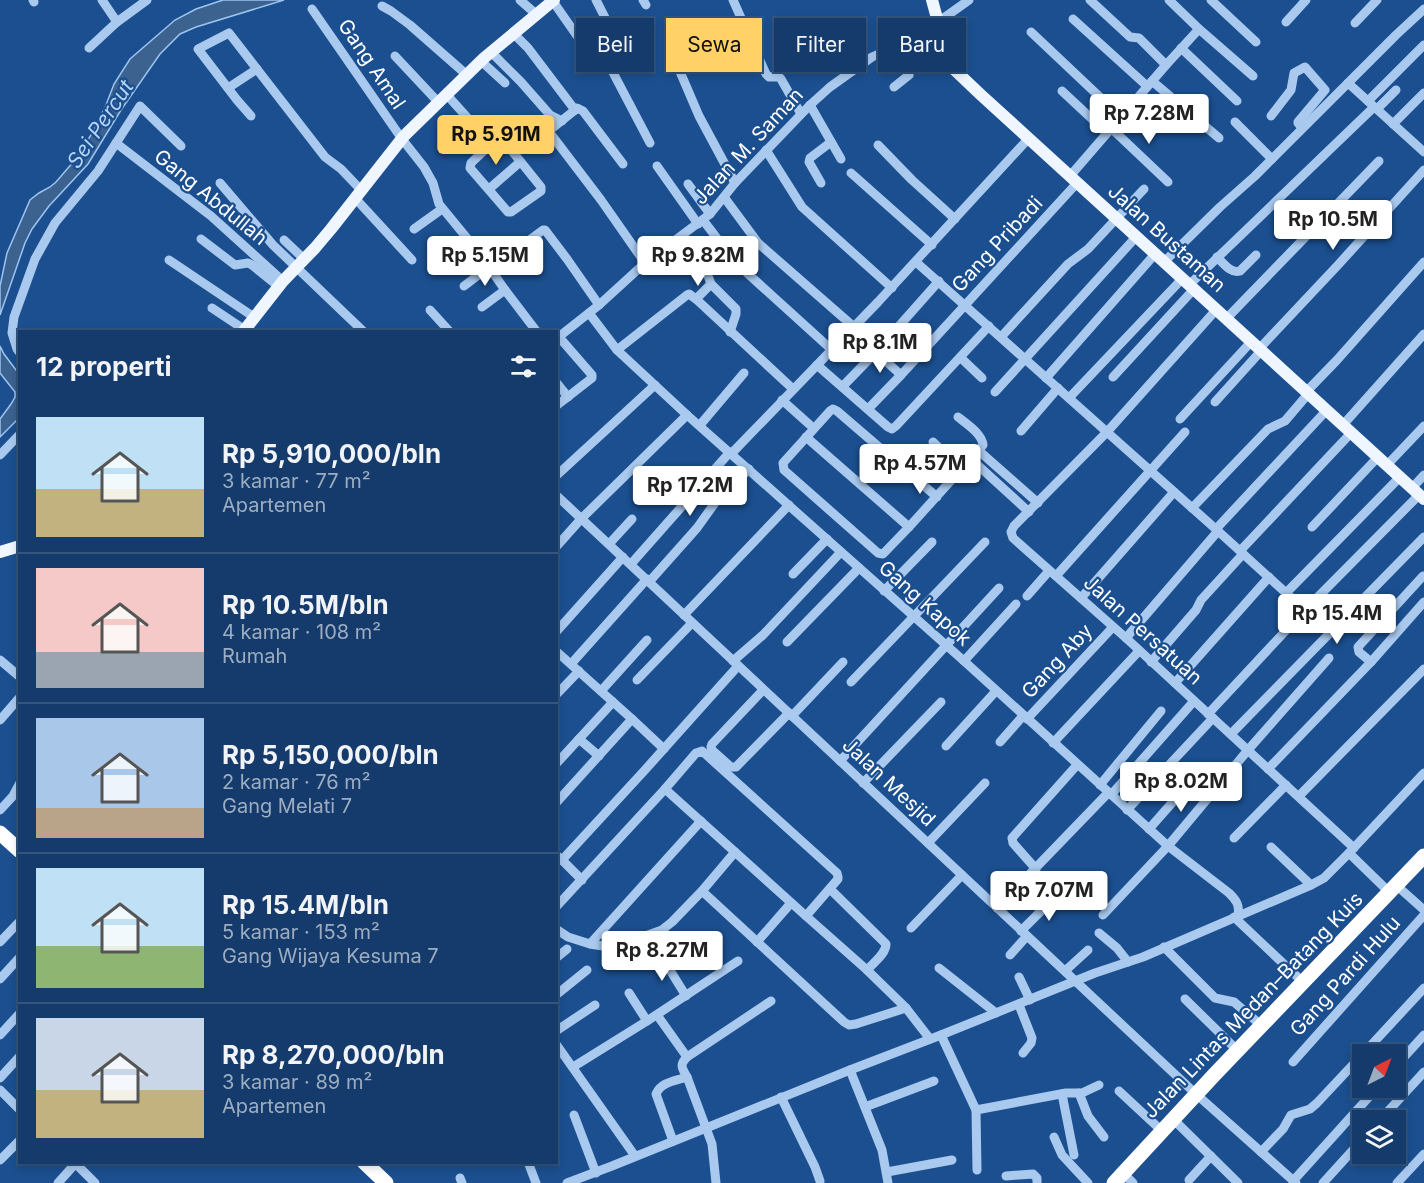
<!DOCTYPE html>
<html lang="id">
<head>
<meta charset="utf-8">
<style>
  :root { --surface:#143b6b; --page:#1d4271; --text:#f1f3f6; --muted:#9dadc1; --line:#33557e; --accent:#ffd166 }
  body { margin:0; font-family:Inter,sans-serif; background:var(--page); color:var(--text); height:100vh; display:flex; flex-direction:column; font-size:22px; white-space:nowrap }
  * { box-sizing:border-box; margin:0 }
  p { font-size:20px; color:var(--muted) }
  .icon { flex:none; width:33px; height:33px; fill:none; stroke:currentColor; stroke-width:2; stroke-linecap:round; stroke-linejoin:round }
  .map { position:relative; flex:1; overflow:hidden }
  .drawer { position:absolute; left:18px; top:330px; width:540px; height:834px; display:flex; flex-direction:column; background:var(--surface); border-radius:0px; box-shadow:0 3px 9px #0003,0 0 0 2px var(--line) }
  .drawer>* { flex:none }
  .hud { position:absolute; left:576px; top:18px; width:570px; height:54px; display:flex; gap:12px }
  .needle { width:39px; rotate:42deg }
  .controls { position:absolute; left:1352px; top:1044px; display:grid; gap:12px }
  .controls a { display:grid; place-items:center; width:54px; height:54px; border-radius:0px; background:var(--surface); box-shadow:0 3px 9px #0003,0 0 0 2px var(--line); font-size:30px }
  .price { position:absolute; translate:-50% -51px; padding:0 14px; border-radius:6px; background:#fff; color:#222; font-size:20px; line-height:39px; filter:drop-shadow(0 2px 3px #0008) }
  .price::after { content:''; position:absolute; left:50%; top:36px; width:18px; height:14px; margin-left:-9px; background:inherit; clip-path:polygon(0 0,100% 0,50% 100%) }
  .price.active { background:var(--accent); color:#111 }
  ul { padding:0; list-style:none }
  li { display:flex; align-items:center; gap:18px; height:150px; padding:0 18px }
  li+li { border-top:2px solid var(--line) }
  li span { display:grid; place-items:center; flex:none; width:168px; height:120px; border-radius:0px; color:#555 }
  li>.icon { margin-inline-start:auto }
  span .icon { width:72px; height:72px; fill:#fffc; stroke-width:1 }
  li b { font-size:26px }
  h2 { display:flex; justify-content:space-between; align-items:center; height:72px; padding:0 18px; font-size:26px }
  .chip { padding:0 21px; border-radius:0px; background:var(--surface); box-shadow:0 3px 9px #0003,0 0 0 2px var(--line); font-size:21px; line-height:54px }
  .chip.active { background:var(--accent); color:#111 }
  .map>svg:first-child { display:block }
  .water { fill:#3c6290; stroke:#9cc4f0; stroke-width:1.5 }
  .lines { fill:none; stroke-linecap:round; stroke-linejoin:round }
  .minor { stroke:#a9c9ee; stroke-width:9 }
  .major { stroke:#f0f6ff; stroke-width:12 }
  .highway { stroke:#fff; stroke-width:15 }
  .labels { text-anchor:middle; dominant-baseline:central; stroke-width:4.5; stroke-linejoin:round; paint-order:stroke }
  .street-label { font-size:20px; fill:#fff; stroke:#1b4f8f }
  .water-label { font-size:21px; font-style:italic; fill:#b5d3f5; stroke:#1b4f8f }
</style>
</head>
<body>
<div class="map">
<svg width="1424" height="1183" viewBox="0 0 1424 1183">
  <rect width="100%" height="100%" fill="#1b4f8f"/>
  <!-- water -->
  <g class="water">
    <polygon points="223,0 284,0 196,27 180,34 160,54 121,110 88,164 49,206 32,229 25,243 0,315 0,286 7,253 30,200 39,193 50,187 56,182 74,161 93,132 106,105 114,84 130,59 175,20 196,9"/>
    <polygon points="0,346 4,354 19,374 19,418 0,437 0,419 11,404 15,397 15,392 0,373"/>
  </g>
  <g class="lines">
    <!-- minor -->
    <g class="minor">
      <polyline points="33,0 34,2"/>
      <polyline points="102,0 117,22"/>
      <polyline points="520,0 536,14"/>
      <polyline points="552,0 596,63 599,65 607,62 608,63 650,143"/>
      <polyline points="596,0 620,47"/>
      <polyline points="643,0 646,5"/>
      <polyline points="733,0 766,74 769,77 779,77 781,79 801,114"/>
      <polyline points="1090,0 1130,37 1139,38 1166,65"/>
      <polyline points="1169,0 1199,29 1253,76"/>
      <polyline points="1211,0 1256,42"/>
      <polyline points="382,6 391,11 410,25 467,75"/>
      <polyline points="312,9 402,139 424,167 433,183 439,204 480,254 505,290 537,332"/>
      <polyline points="1073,19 1147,86"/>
      <polyline points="938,22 969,0"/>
      <polyline points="1286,22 1306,0"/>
      <polyline points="1355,23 1377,0"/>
      <polyline points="1031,32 1121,117"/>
      <polyline points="513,33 528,48 575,110"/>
      <polyline points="669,46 699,116 735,183"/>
      <polyline points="89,48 117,22 147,0"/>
      <polyline points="890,48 909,75 894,87"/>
      <polyline points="1181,48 1237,101"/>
      <polyline points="491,52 521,82 550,115 562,121"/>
      <polyline points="395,56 439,103"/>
      <polyline points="481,61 505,83"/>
      <polyline points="1152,81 1219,138"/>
      <polyline points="1348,83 1424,152"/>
      <polyline points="228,88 257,69"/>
      <polyline points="1062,91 1107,133"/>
      <polyline points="447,95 491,144 471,163 470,168 508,212 511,212 541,191 541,187 504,141 499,139 491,144"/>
      <polyline points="1368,101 1424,45"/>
      <polyline points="810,105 841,159"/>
      <polyline points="1377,109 1396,90"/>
      <polyline points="575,110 550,130 550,133 601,200 645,263"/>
      <polyline points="575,110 577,108 583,111 623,164"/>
      <polyline points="251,116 237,100 198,49 229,33 325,157 341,169 361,190"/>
      <polyline points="1271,116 1291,90 1294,73 1305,67 1325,90 1298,122 1298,123 1302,128"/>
      <polyline points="1235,122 1272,159"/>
      <polyline points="1393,124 1424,93"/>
      <polyline points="1111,128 1168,182"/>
      <polyline points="116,143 211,216 283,281"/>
      <polyline points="878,145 912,180 955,219"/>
      <polyline points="766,150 802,207 892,288"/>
      <polyline points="657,166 698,224"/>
      <polyline points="851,173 932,245"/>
      <polyline points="1070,176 1166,65 1199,29"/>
      <polyline points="220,183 273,245 364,332"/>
      <polyline points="821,183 809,162 810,158 831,142"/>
      <polyline points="688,184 710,214"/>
      <polyline points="489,189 520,162"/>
      <polyline points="724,197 758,243 854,327"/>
      <polyline points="355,198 412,260"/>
      <polyline points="703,220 735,262 832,350"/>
      <polyline points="414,229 442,209"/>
      <polyline points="681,237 707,273 711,284 736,309 736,314 730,332"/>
      <polyline points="201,239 235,265 248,263 252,265 278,286"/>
      <polyline points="284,240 304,259"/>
      <polyline points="524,244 543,230 545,230 567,259 599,305"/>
      <path d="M1217,257C1223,263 1231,274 1240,271L1256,255"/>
      <polyline points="169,260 254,317"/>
      <polyline points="916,262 1218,531 1126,638"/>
      <polyline points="1164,262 1220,207 1255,176 1396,35 1424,9"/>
      <polyline points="711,284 696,299 793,389"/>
      <polyline points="1189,285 1374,107"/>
      <polyline points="464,286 489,267"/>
      <polyline points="482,307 505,290"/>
      <polyline points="212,308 245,330"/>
      <polyline points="430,310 450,332"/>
      <polyline points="1216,310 1107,432 1014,526 1011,532 1013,538 1126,638 1354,848"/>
      <path d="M589,313L617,350L687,415L964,661L1168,846L1229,893C1236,900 1240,905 1238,915"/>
      <polyline points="1226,319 1379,161"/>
      <polyline points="1001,337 1068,264 1088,249 1144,189"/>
      <polyline points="556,339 599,305 645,263 710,214 735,183 810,105 830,87 872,57 919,36"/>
      <polyline points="1259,349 1338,265 1424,170"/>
      <polyline points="617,350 687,295 689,294 696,299"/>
      <polyline points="876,352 901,375"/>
      <polyline points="20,353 17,349 12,333 14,317 35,259 55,223 98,171 140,106 181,146"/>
      <polyline points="961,358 982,378"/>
      <polyline points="817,365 888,427 892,429 896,426 989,326"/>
      <polyline points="1113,377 1194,289"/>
      <polyline points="1046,378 1155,254"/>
      <polyline points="556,382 568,397"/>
      <polyline points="843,386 876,352 939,281"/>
      <polyline points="995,392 1136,237"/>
      <polyline points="1306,392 1337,360 1424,262"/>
      <polyline points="1069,398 1182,279"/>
      <polyline points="782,400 810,425"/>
      <polyline points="1215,402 1261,351"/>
      <polyline points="556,406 592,378 592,375 559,337"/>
      <polyline points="868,409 901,375 1077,183"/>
      <polyline points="1180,419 1251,342"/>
      <polyline points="700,425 744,373"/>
      <polyline points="1342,426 1424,334"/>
      <polyline points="1021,431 1058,388"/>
      <polyline points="806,437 909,527"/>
      <polyline points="933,442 962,469"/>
      <polyline points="979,451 1038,503"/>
      <polyline points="731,454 878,302 1029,138"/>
      <polyline points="0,455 20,434"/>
      <polyline points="971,459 1029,512"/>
      <polyline points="1387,465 1424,426"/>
      <polyline points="556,476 655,385"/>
      <polyline points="1412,488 1424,475"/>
      <polyline points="556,495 1196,1094 1296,1183"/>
      <path d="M937,497L837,411L833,409L830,411L783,463L784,470L878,553L883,554L909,527L983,445C982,434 967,424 958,417"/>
      <polyline points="1192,508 1268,429 1285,421 1308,394"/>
      <polyline points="1312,527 1378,457"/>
      <polyline points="1216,529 1326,411"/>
      <polyline points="1218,531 1240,551 1351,433"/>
      <polyline points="609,544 632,519"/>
      <polyline points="556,547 581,519 687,415"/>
      <polyline points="1241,552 1330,633"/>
      <polyline points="631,564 730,452"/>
      <polyline points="793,574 827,539"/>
      <polyline points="1056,576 1185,432"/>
      <polyline points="649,582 697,528 717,500 727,492 749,469"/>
      <polyline points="884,591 932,542"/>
      <polyline points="1286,593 1400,477"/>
      <polyline points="1027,596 1049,571"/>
      <polyline points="1081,598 1174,492"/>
      <polyline points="684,615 789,505"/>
      <polyline points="556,632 623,557"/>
      <polyline points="787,642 859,568"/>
      <polyline points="556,651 632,719 556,803"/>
      <polyline points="0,660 20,677"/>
      <polyline points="733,661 763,635 841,552"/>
      <polyline points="964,661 1016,604"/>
      <polyline points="1151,662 1196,610 1201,600 1243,554"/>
      <polyline points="1371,662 1359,652 1358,647 1423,576"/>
      <polyline points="571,664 647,579"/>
      <polyline points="637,680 692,623"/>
      <polyline points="851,682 985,542"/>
      <polyline points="1175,683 1269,577"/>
      <polyline points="763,690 712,744 711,747 712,750 731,767 736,767 789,713"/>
      <polyline points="601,691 647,640"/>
      <polyline points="556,695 579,671"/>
      <polyline points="1208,714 1305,610 1419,495"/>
      <polyline points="792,716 843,662"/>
      <polyline points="632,719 664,749"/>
      <polyline points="1027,719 1113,627"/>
      <polyline points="0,720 20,697"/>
      <polyline points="1231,734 1424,537"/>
      <polyline points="579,739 599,756"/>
      <polyline points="1000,742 1023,716"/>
      <polyline points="1053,743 1139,651"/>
      <polyline points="946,746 996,691"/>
      <polyline points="840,761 999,588"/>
      <polyline points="556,764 613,702"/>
      <polyline points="1268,769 1371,662 1424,602"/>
      <polyline points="863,783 941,702"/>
      <polyline points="1100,785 1161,711"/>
      <polyline points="665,789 806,916"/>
      <polyline points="1111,795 1194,701"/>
      <polyline points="1299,796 1424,669"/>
      <polyline points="0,810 13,796 20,783"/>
      <polyline points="1127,810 1213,718"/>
      <polyline points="1149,829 1193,779"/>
      <polyline points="1234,838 1286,785"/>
      <polyline points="928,843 985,783"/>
      <polyline points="1271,847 1311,885"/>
      <polyline points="1349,853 1389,892"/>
      <polyline points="556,855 562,860 644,771 738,666"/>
      <polyline points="562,860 582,880"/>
      <polyline points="1036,869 1013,843 1012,838 1077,765"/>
      <polyline points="1396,885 1424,910"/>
      <path d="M830,889L886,944C886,954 874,962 867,970"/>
      <polyline points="702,891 844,1022 849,1025 856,1024 906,1008"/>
      <polyline points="556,907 665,789 696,753 702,751 837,873 838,877 838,879 806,916 867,970 906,1008 930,1039"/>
      <polyline points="997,908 1108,793"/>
      <polyline points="1103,915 1168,846 1248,750 1329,658"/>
      <polyline points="1234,917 1304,983"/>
      <polyline points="911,928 962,875"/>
      <polyline points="556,929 568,937 590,944 609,947 617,946 662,930 672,922 702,891 735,852"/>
      <polyline points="1021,931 1057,895"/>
      <polyline points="1099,933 1117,948 1128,962"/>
      <polyline points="0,942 20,921"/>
      <polyline points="757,942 791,903"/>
      <polyline points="590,944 701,821"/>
      <polyline points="1164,947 1215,998 1234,1002 1262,1026"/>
      <polyline points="660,954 686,996"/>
      <polyline points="1010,955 1027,936"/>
      <polyline points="556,958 567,949"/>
      <polyline points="939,968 996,1013"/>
      <polyline points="1065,971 1088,950"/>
      <polyline points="1019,977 1030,1000"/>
      <polyline points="0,979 20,957"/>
      <polyline points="629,993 647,1021"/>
      <polyline points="556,995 587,970"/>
      <polyline points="1185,999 1238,1051"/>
      <polyline points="1019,1005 1032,1038 1031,1043 1023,1053"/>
      <polyline points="657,1015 687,1057"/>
      <polyline points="556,1031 595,1005"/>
      <polyline points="0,1035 20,1013"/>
      <polyline points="941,1035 976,1110 1066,1093 1082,1093 1099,1085"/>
      <polyline points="556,1044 635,1156"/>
      <polyline points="1363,1054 1424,988"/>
      <polyline points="1293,1062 1424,915"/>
      <polyline points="573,1067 647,1021 738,961"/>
      <polyline points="1395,1067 1424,1035"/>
      <polyline points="850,1070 882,1150 888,1183"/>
      <polyline points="0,1078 20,1056"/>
      <polyline points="0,1090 20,1110"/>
      <polyline points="1119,1091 1162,1131"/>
      <polyline points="1079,1093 1088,1116 1104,1137"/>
      <polyline points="1062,1094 1074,1155"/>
      <polyline points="781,1097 815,1167 820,1181"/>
      <polyline points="865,1107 934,1081"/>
      <polyline points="976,1110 977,1170"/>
      <polyline points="574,1115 596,1173"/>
      <polyline points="1173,1119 1238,1183"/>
      <polyline points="1380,1120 1424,1072"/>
      <polyline points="1054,1137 1062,1155 1088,1183"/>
      <path d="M673,1141L656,1094C661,1082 675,1081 687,1077"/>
      <polyline points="1261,1152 1283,1129 1291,1115 1310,1109 1317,1103 1362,1055"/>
      <polyline points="0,1160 20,1140"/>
      <polyline points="74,1162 95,1183"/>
      <polyline points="528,1162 536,1183"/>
      <polyline points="887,1172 952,1160"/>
      <polyline points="1123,1173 1133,1183"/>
      <polyline points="1006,1176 1033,1174 1037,1178 1037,1183"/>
      <polyline points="460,1178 462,1183"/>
      <polyline points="1189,1180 1211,1156"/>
      <polyline points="1293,1181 1377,1088"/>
      <polyline points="58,1183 75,1164"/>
      <polyline points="567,1183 612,1166 850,1070 941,1035 1095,973 1143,957 1311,885 1324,878 1349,853 1424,773"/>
      <path d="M716,1183L712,1144L687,1077C682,1068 679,1065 687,1057L771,1001"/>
      <polyline points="1323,1183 1362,1140"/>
      <polyline points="1397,1183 1424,1154"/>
    </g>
    <!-- major -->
    <g class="major">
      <polyline points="932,0 938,22 919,36 981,95 1424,499"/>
      <polyline points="243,332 283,281 315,248 331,229 404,136 484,58 554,0"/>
      <polyline points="0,552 20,546"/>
    </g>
    <!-- highway -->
    <g class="highway">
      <polyline points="0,833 20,851"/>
      <polyline points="364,1162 386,1183"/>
      <polyline points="1114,1183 1214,1075 1424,856"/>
    </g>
  </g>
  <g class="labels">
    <!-- street labels -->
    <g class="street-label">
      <text transform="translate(372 64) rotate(56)">Gang Amal</text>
      <text transform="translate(748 146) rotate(-47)">Jalan M. Saman</text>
      <text transform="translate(211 197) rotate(39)">Gang Abdullah</text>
      <text transform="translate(1167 238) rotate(42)">Jalan Bustaman</text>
      <text transform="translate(997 244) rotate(-47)">Gang Pribadi</text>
      <text transform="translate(925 603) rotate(42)">Gang Kapok</text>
      <text transform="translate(1143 630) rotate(42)">Jalan Persatuan</text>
      <text transform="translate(1057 661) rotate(-47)">Gang Aby</text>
      <text transform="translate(889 782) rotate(43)">Jalan Mesjid</text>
      <text transform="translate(1345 976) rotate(-48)">Gang Pardi Hulu</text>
      <text transform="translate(1253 1005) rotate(-46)">Jalan Lintas Medan–Batang Kuis</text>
    </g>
    <!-- water labels -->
    <g class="water-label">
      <text transform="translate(100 124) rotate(-56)">Sei Percut</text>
    </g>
  </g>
</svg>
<div class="controls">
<a><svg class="needle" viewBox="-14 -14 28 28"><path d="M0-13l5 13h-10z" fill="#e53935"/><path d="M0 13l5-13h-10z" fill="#9dadc1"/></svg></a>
<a><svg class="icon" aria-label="layers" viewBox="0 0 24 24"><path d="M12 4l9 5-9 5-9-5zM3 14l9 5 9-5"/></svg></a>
</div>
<b class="price" style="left:1149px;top:145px">Rp 7.28M</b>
<b class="price active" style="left:496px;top:166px">Rp 5.91M</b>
<b class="price" style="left:1333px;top:251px">Rp 10.5M</b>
<b class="price" style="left:485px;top:287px">Rp 5.15M</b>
<b class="price" style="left:698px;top:287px">Rp 9.82M</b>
<b class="price" style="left:880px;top:374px">Rp 8.1M</b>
<b class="price" style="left:920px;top:495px">Rp 4.57M</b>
<b class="price" style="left:690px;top:517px">Rp 17.2M</b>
<b class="price" style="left:1337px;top:645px">Rp 15.4M</b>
<b class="price" style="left:1181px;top:813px">Rp 8.02M</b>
<b class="price" style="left:1049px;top:922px">Rp 7.07M</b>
<b class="price" style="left:662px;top:982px">Rp 8.27M</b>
<div class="hud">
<a class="chip">Beli</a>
<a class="chip active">Sewa</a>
<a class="chip">Filter</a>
<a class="chip">Baru</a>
</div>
<section class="drawer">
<h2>12 properti<svg class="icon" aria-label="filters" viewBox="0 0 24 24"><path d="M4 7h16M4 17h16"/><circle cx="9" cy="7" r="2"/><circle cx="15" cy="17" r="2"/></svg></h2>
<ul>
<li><span style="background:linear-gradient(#bfe0f5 60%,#c2b280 0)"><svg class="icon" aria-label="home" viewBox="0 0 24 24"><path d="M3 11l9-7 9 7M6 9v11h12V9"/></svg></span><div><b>Rp 5,910,000/bln</b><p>3 kamar · 77 m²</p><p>Apartemen</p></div></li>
<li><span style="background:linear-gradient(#f6c9c9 70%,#9aa5b1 0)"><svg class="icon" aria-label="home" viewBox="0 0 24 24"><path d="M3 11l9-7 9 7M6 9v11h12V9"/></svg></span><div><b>Rp 10.5M/bln</b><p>4 kamar · 108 m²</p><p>Rumah</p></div></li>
<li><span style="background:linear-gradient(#a9c7e8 75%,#b9a48a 0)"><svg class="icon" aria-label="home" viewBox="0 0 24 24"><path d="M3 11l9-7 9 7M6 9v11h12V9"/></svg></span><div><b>Rp 5,150,000/bln</b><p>2 kamar · 76 m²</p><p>Gang Melati 7</p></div></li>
<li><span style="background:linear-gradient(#bfe0f5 65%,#8fb573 0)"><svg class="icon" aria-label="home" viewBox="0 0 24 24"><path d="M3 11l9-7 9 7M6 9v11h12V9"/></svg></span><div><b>Rp 15.4M/bln</b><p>5 kamar · 153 m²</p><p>Gang Wijaya Kesuma 7</p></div></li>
<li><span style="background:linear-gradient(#c9d6e8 60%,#c2b280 0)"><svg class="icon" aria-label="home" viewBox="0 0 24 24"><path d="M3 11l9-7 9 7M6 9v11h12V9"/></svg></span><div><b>Rp 8,270,000/bln</b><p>3 kamar · 89 m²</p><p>Apartemen</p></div></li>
</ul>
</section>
</div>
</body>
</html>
